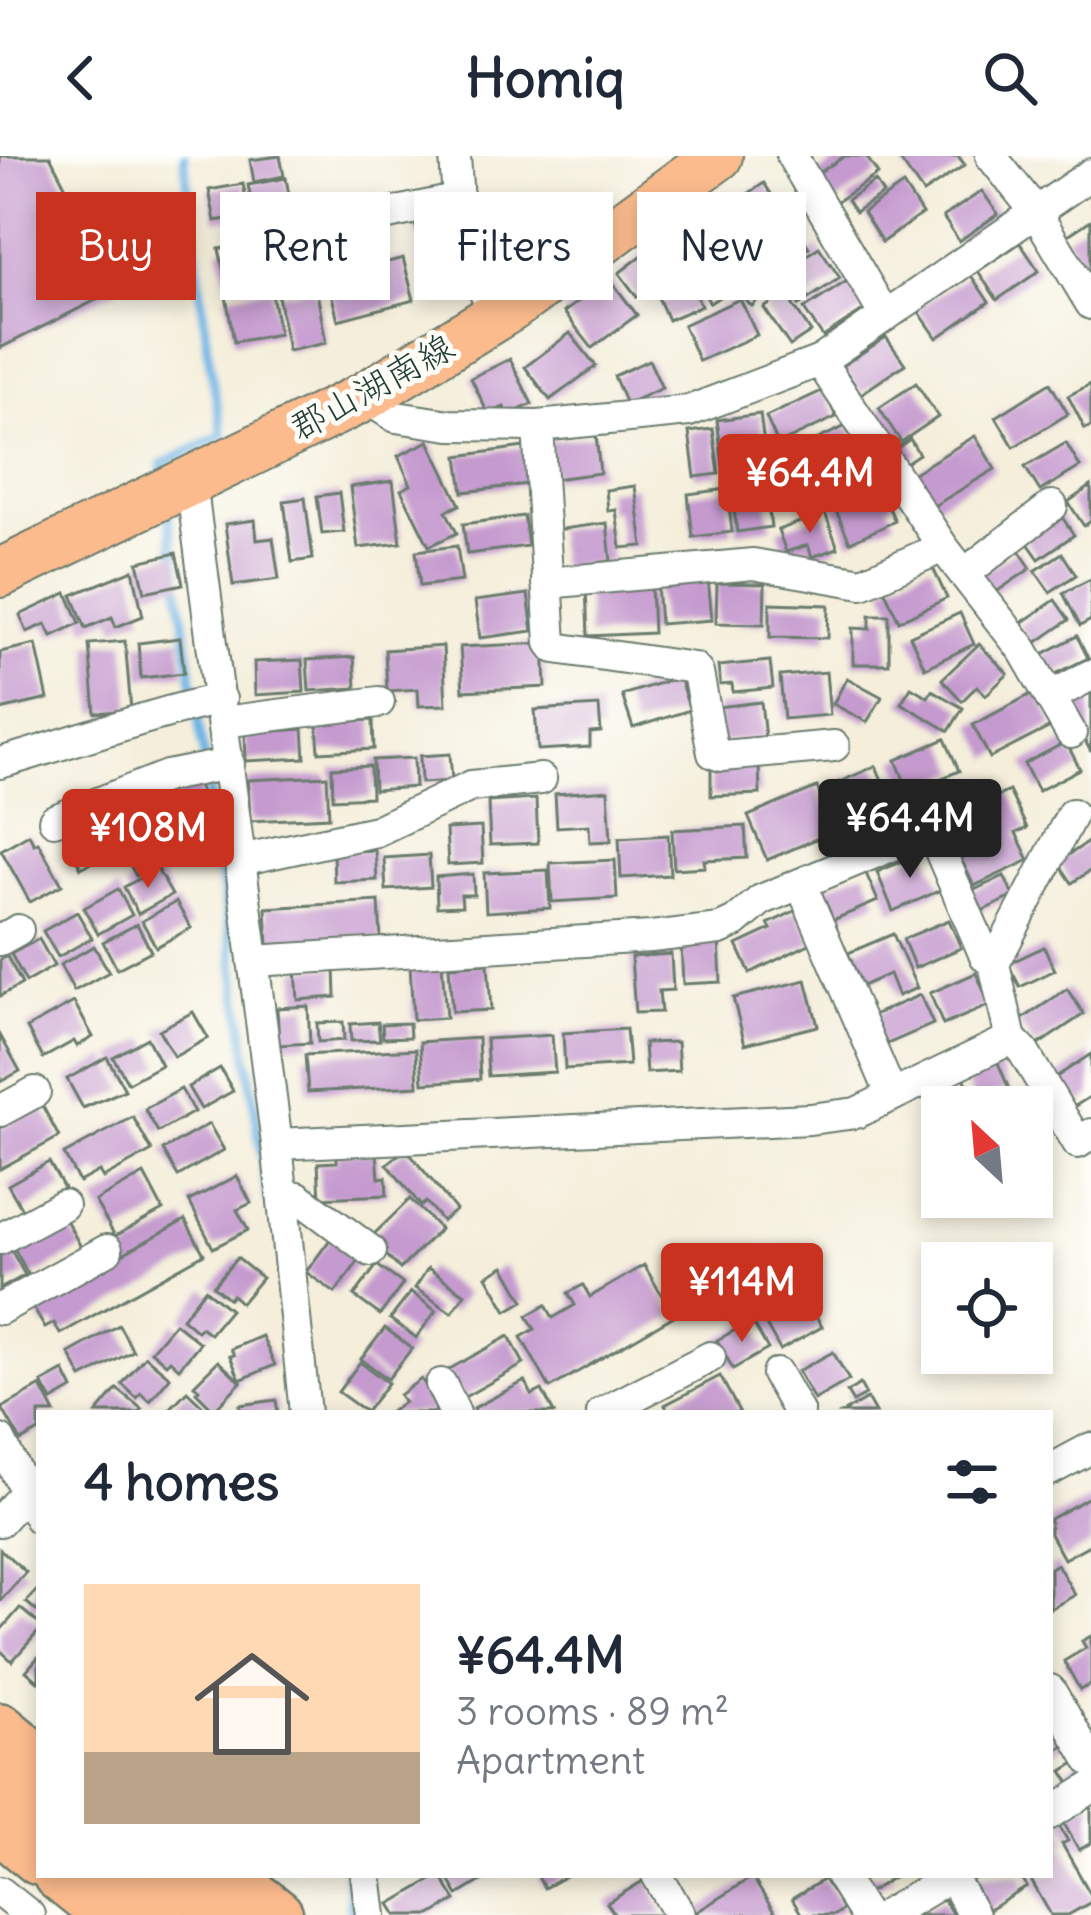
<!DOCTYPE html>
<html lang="en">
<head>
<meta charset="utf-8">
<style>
  :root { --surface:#fff; --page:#f2f2f3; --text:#1f2937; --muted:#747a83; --line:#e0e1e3; --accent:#c8321e }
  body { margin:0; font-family:Delius,"Klee One",sans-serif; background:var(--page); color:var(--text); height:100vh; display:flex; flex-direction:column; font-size:45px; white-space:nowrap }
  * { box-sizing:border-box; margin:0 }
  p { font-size:39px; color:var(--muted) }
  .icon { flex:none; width:66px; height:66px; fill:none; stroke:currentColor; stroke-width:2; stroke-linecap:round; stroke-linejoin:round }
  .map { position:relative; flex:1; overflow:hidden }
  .drawer { position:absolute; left:36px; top:1254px; width:1017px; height:468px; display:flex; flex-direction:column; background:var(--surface); border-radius:0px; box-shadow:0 6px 18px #0003 }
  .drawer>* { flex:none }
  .top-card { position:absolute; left:36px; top:36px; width:1020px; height:108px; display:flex; gap:24px }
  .needle { width:78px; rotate:334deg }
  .buttons { position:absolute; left:921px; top:930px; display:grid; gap:24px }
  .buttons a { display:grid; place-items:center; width:132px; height:132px; border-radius:0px; background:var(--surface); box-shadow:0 6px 18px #0003; font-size:60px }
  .price { position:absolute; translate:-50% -102px; padding:0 27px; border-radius:12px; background:var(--accent); color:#fff; font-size:39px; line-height:78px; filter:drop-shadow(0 3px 6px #0008) }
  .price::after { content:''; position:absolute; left:50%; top:72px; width:36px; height:27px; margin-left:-18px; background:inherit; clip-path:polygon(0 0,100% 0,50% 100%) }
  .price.on { background:#222; color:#fff }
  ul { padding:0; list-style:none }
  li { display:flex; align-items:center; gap:36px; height:300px; padding:0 48px }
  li+li { border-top:3px solid var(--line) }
  li span { display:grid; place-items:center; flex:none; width:336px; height:240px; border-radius:0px; color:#555 }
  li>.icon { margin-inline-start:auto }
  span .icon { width:144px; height:144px; fill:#fffc; stroke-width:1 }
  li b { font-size:51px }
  h2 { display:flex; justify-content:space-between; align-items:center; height:144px; padding:0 48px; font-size:51px }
  .pill { padding:0 42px; border-radius:0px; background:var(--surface); box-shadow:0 6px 18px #0003; font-size:42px; line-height:108px }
  .pill.on { background:var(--accent); color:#fff }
  header { display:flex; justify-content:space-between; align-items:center; height:156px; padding:0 48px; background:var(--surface); font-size:54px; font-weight:700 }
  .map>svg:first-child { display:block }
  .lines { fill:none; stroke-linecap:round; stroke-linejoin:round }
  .stream { stroke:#6fb5e5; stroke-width:9 }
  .building { fill:#c59acf }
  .minor-casing { stroke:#6a7b6e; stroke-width:34 }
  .primary-casing { stroke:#6a7b6e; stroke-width:52 }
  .trunk-casing { stroke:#6a7b6e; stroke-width:56 }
  .minor { stroke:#fff; stroke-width:30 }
  .primary { stroke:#fbbb8d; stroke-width:48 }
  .trunk { stroke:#fbbb8d; stroke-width:51 }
  .labels { text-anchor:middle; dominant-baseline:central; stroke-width:10; stroke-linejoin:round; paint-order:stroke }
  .street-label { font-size:36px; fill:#1f3d34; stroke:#fdfcf7 }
</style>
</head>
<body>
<header><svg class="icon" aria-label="back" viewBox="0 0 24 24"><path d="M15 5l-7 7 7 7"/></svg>Homiq<svg class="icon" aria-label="search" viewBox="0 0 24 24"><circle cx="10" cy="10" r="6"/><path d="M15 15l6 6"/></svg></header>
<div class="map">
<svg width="1091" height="1759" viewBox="0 0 1091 1759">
  <rect width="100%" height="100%" fill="#fdfcf7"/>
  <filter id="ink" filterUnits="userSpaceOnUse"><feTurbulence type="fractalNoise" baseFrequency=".00833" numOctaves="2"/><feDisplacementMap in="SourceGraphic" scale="24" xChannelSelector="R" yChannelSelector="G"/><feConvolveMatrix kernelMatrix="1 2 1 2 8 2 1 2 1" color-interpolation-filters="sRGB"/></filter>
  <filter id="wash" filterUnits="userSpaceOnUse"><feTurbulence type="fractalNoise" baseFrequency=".004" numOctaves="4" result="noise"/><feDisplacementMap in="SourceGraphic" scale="48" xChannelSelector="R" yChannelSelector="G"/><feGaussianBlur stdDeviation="2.7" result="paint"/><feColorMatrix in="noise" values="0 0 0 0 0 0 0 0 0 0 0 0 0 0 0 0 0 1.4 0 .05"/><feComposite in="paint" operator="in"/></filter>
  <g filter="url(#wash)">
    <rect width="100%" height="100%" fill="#f4eeda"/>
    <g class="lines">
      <!-- stream -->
      <g class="stream">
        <polyline points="163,320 162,308 223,279 210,210 184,0"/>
        <polyline points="168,354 268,1044"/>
        <polyline points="347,1719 351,1759"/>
      </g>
    </g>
    <g id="blocks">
      <!-- building -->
      <g class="building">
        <polygon points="0,0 50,0 118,133 0,192"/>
        <polygon points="280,0 284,20 254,26 250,4"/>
        <polygon points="845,0 866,0 878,18 833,48 814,20"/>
        <polygon points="906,0 958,0 965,9 923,37 900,4"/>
        <polygon points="286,22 291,51 254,58 248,29"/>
        <polygon points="875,25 883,38 855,56 847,44"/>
        <polygon points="764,27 787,62 762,79 739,44"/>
        <polygon points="243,28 249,59 215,65 209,34"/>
        <polygon points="903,29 922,58 882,86 863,56"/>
        <polygon points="982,35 998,58 959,85 943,61"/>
        <polygon points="445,55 453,86 423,95 414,64"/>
        <polygon points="1091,64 1091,121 1065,81"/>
        <polygon points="490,69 511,104 491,116 470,80"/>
        <polygon points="376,72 384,101 328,116 320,87"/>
        <polygon points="797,74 809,91 777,113 765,95"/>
        <polygon points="252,87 257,116 225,122 219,93"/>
        <polygon points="1020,87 1039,115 997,144 978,115"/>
        <polygon points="292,90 301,121 272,129 263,99"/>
        <polygon points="653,91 671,115 637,141 619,117"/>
        <polygon points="819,91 840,122 799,149 778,118"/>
        <polygon points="446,93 456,130 429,137 419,99"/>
        <polygon points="703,99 727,136 710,147 686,110"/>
        <polygon points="403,102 414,144 338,164 327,122"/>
        <polygon points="735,118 760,141 752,150 727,126"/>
        <polygon points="970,118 989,146 937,182 917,153"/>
        <polygon points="688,119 701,150 668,164 655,134"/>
        <polygon points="609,122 637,159 592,192 564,156"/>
        <polygon points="850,123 869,151 823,181 804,153"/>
        <polygon points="316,131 326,187 288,195 278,139"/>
        <polygon points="271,132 279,178 234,186 226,140"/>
        <polygon points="785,137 811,176 790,190 764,152"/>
        <polygon points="740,143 757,179 699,205 683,169"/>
        <polygon points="570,177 596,210 550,244 525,211"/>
        <polygon points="886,181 905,208 861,238 842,210"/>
        <polygon points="510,203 532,248 508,259 504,251 488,258 471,222"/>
        <polygon points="649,204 662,232 626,248 614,220"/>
        <polygon points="916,227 938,261 901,286 879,252"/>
        <polygon points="1050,227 1068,258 1014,291 996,261"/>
        <polygon points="1091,228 1091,270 1085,273 1068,240"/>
        <polygon points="824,234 836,261 778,288 766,261"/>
        <polygon points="760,258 766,302 723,308 717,264"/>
        <polygon points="848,269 860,294 825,310 814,285"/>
        <polygon points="713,273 719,318 695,321 689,276"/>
        <polygon points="596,279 600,317 554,323 549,285"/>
        <polygon points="975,280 995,313 929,353 909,320"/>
        <polygon points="910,283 919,298 901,310 892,296"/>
        <polygon points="429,285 460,349 446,355 457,377 429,390 401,334 411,329 398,300"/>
        <polygon points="798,286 814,320 785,333 769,299"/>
        <polygon points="1066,287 1080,311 1040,335 1025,311"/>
        <polygon points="524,291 528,328 463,336 458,300"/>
        <polygon points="393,325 401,387 358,392 350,331"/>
        <polygon points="886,326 895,346 888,350 895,365 850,386 834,350"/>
        <polygon points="635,330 643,390 621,392 616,354 608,355 606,334"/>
        <polygon points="1091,330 1091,365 1084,370 1068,346"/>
        <polygon points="727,333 732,376 693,381 688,338"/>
        <polygon points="766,335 771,371 737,376 732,339"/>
        <polygon points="339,337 344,376 322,378 317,340"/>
        <polygon points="305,342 313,403 292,406 284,345"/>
        <polygon points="825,357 838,392 812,401 808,389 786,396 778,374"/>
        <polygon points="1060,358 1074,379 1039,403 1025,383"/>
        <polygon points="524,360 528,390 467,398 463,368"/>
        <polygon points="255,364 257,384 273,382 279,423 233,429 225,368"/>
        <polygon points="607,367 611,405 560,412 555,374"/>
        <polygon points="457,390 462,425 420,430 416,395"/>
        <polygon points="1018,393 1031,412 992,439 978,420"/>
        <polygon points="176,397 183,428 145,436 138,406"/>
        <polygon points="1062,397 1076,419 1050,436 1035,415"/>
        <polygon points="931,408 947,442 899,465 883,431"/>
        <polygon points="133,414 143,460 116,471 112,461 86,472 72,439"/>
        <polygon points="708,423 712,464 660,468 657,428"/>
        <polygon points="1091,423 1091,464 1080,470 1063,437"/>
        <polygon points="717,427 765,428 764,468 716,467"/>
        <polygon points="651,430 653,477 588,480 586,432"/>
        <polygon points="67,437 80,467 52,480 46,468 27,476 20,459"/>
        <polygon points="528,438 533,475 480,482 475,445"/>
        <polygon points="1055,444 1069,464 1033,489 1018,469"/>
        <polygon points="770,447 829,449 828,482 770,481"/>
        <polygon points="960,457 974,488 925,512 910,480"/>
        <polygon points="870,459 889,459 889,508 853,508 853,472 870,473"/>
        <polygon points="1077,480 1088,502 1051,520 1041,499"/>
        <polygon points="180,482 184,517 141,522 138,487"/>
        <polygon points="125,485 131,554 95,557 89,488"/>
        <polygon points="544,487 546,531 463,535 460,491"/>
        <polygon points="36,488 48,543 0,554 0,496"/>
        <polygon points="979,488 1008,518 986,539 977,530 962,545 942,523"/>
        <polygon points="443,490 446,549 419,550 418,533 387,535 385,494"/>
        <polygon points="354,501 356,532 309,535 307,504"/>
        <polygon points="302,504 304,536 255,539 254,506"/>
        <polygon points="770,505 773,532 733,536 732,528 720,529 718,510"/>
        <polygon points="826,516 830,559 784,563 780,520"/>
        <polygon points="679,521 690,554 633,572 622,539"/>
        <polygon points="847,522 882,541 867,566 833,548"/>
        <polygon points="911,531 928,541 932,534 963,552 949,575 901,547"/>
        <polygon points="1037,535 1054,569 990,602 973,569"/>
        <polygon points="1091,536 1091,596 1066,549"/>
        <polygon points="761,546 765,582 720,586 717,551"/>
        <polygon points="599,550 601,576 590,577 590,591 538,594 535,554"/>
        <polygon points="373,564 374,593 319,596 317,567"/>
        <polygon points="303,573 305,602 246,605 245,577"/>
        <polygon points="945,583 959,615 909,636 896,604"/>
        <polygon points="1066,586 1080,613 1038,635 1024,608"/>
        <polygon points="450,598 452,625 421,627 420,600"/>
        <polygon points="414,602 415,631 374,634 373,604"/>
        <polygon points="759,609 760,638 711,640 711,610"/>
        <polygon points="370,610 371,641 333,643 332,612"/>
        <polygon points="876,610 892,648 851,666 835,628"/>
        <polygon points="195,619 205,650 167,663 168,668 139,678 127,643"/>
        <polygon points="327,620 329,661 250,665 248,624"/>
        <polygon points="817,631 835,675 767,704 748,660"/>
        <polygon points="608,634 611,685 590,686 589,669 557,671 555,638"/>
        <polygon points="1009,635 1027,672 1016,677 1029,704 974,730 943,666"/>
        <polygon points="536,643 538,687 490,689 488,646"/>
        <polygon points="107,659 114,671 128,663 154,710 136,720 120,691 81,712 65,682"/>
        <polygon points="745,670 747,702 704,704 705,711 674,713 672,674"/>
        <polygon points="481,671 483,707 448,709 446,673"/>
        <polygon points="177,674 187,692 157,709 147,691"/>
        <polygon points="29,678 34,688 38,686 62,729 30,746 1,694"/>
        <polygon points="668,679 670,719 621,722 619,682"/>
        <polygon points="1091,684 1091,714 1072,727 1058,706"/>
        <polygon points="375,694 377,724 334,726 333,696"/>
        <polygon points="926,695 943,733 893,755 877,716"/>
        <polygon points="429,699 431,731 386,734 384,702"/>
        <polygon points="615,704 617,742 552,746 550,707"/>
        <polygon points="157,713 172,739 138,758 124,731"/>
        <polygon points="548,714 550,752 486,756 484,717"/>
        <polygon points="865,715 878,745 833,764 820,734"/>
        <polygon points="473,718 474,739 461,739 462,750 437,751 436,721"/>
        <polygon points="1004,720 1014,740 977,757 968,737"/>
        <polygon points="118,733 132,759 98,778 84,752"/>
        <polygon points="379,745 381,784 268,791 266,752"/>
        <polygon points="176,746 191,772 156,791 142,765"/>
        <polygon points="797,754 813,786 750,817 737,789 771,773 768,768"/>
        <polygon points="77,756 92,782 58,801 43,775"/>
        <polygon points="949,764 961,792 915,812 903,783"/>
        <polygon points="137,768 151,795 117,813 103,786"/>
        <polygon points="893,778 917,832 898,840 889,818 862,830 848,797"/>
        <polygon points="39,783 54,810 26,826 11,798"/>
        <polygon points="719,783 721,826 683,828 681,786"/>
        <polygon points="94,790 109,816 74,835 60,809"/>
        <polygon points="1044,791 1055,814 1020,831 1008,808"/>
        <polygon points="671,798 673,834 659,835 661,856 635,857 631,801"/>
        <polygon points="7,800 22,828 0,840 0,804"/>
        <polygon points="442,806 446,862 413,864 410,808"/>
        <polygon points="488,807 491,854 452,856 449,810"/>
        <polygon points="335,811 336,841 298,844 296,813"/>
        <polygon points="976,817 990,849 943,869 930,837"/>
        <polygon points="806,824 818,870 745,888 733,842"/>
        <polygon points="1067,833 1084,858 1035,891 1018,866"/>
        <polygon points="920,839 933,868 878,892 866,862"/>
        <polygon points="74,846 93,881 77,890 74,885 43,902 27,872"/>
        <polygon points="308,850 310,887 279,889 277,852"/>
        <polygon points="193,856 208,882 174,901 159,874"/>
        <polygon points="343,866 344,884 318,886 317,867"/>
        <polygon points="378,866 380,884 351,885 350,868"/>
        <polygon points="409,867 410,881 383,882 382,868"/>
        <polygon points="626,873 629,909 565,913 563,877"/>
        <polygon points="0,879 20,915 0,926"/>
        <polygon points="552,879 555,916 488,920 486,883"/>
        <polygon points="147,882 161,909 128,927 113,901"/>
        <polygon points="478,882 480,923 423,927 420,886"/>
        <polygon points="677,886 679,915 646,917 644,887"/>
        <polygon points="416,893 418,930 308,936 305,899"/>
        <polygon points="1091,898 1091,940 1069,954 1050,925"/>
        <polygon points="107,901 125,934 83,952 67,923"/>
        <polygon points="996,902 1009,933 975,948 962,916"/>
        <polygon points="220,912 233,935 201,953 188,931"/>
        <polygon points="181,933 194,956 158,976 145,953"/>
        <polygon points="42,949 59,981 0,1013 0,972"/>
        <polygon points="133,961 152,995 103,1022 99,1015 79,1026 64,998"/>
        <polygon points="209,968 224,994 178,1020 163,994"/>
        <polygon points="406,993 456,1054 442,1065 426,1046 421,1050 387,1008"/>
        <polygon points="377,996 379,1022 386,1021 387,1039 320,1042 318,1007 337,1006 337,998"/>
        <polygon points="49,1006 64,1032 23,1055 8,1029"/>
        <polygon points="144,1018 163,1054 115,1080 95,1045"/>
        <polygon points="237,1020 251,1047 237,1054 248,1074 213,1092 189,1045"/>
        <polygon points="410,1043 440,1073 400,1113 370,1082"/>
        <polygon points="65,1062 82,1093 30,1122 13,1090"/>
        <polygon points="185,1064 204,1098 60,1178 54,1167 45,1172 31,1148"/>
        <polygon points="334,1078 363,1099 335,1137 306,1116"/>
        <polygon points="9,1090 25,1119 0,1133 0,1095"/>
        <polygon points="237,1102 262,1122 241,1147 232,1139 229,1143 213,1130"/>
        <polygon points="377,1109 403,1128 380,1159 354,1140"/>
        <polygon points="644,1109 674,1160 550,1232 521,1181 535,1173 527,1160 546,1149 553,1162 575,1149 568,1137 583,1129 590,1141"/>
        <polygon points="504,1110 524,1145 507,1155 487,1120"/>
        <polygon points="428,1112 465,1138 452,1157 415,1132"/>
        <polygon points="205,1133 230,1154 210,1178 201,1171 197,1175 182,1162"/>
        <polygon points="802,1135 822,1171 780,1194 760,1158"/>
        <polygon points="411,1136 436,1155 416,1182 390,1163"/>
        <polygon points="752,1165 768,1193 733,1213 717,1184"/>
        <polygon points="175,1167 200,1187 179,1212 170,1204 166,1208 151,1195"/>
        <polygon points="119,1169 133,1195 82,1222 69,1197"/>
        <polygon points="385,1172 412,1192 388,1223 361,1203"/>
        <polygon points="262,1180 275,1209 240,1224 230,1200 234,1199 231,1193"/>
        <polygon points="509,1180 524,1208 461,1243 446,1215"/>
        <polygon points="833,1196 849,1224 814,1244 798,1215"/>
        <polygon points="145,1200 170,1221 150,1245 141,1237 137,1242 122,1228"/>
        <polygon points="218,1205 241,1226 214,1254 196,1236 199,1233 194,1229"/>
        <polygon points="360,1206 388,1227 366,1256 338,1236"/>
        <polygon points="64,1215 73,1233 52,1245 42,1227"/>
        <polygon points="720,1220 740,1257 669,1257 665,1249"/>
        <polygon points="421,1223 441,1251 433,1257 389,1257 404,1246 399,1239"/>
        <polygon points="525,1225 532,1239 542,1234 554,1257 476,1257 474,1252"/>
        <polygon points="860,1228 866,1239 853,1246 847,1236"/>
        <polygon points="41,1230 55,1257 39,1257 39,1275 21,1285 2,1252"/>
        <polygon points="117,1233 142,1253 139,1257 97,1257"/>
        <polygon points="187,1235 210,1257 166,1257"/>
        <polygon points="867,1243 875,1257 842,1257"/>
        <polygon points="276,1244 278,1257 241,1257 240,1249"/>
        <polygon points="1091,1340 1091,1388 1064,1403 1050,1378 1050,1363"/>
        <polygon points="0,1393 26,1416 0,1445"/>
        <polygon points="1057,1408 1075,1439 1050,1453 1050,1412"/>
        <polygon points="39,1432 39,1457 26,1446"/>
        <polygon points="20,1452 39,1468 39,1475 12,1505 0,1494 0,1475"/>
        <polygon points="1091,1480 1091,1528 1080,1534 1064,1505 1086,1492 1082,1485"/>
        <polygon points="39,1500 39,1526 26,1515"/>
        <polygon points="1050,1557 1069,1587 1050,1598"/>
        <polygon points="1080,1604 1091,1622 1075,1635 1062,1615"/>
        <polygon points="1091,1644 1091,1687 1079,1694 1061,1662"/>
        <polygon points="1058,1668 1068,1685 1062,1688 1091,1739 1091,1746 1068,1759 1051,1759 1028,1719 1050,1719 1050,1672"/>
        <polygon points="440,1719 456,1744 431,1759 397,1759 390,1748"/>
        <polygon points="446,1719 491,1719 458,1739"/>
        <polygon points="537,1719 568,1719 544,1732"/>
        <polygon points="852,1719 897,1719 865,1739"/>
        <polygon points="981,1719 1020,1719 1027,1731 987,1755 970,1725"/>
        <polygon points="752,1721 776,1759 692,1759"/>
        <polygon points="648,1722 664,1759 615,1759 607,1747"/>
        <polygon points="824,1723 843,1753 834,1759 802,1759 792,1743"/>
        <polygon points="943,1743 953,1759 916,1759"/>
      </g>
    </g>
  </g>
  <g filter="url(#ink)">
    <use href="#blocks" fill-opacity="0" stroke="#6a7b6e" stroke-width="3"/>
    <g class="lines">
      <defs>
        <g id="minor">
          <polyline points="455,0 461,91 497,160"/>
          <polyline points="792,0 885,160"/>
          <polyline points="991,0 1035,55 1091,148"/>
          <polyline points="306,75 460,43"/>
          <polyline points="820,205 943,391 1023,494 1071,577"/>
          <polyline points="364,241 396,261 450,269 538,270 689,255 820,205 1091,18"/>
          <polyline points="538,270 551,487 555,492 694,512 698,517 713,597 722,600 834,590"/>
          <polyline points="191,326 277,988 305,1257"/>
          <polyline points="964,418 1052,350"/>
          <polyline points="547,427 753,408 862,427 943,391"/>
          <polyline points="1050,541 1091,519"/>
          <polyline points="223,566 379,546"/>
          <path d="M0,607C74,586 145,559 221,543"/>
          <polyline points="54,664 167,620 229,608"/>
          <polyline points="240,704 376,675 471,630 541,623"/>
          <polyline points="801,728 892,940"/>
          <polyline points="0,784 18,774"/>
          <polyline points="253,805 651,781 720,773 735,766 761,744 920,678 931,681 938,690 985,800 994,808"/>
          <polyline points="1011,883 994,808 1072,658"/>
          <polyline points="0,955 35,936"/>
          <polyline points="277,988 810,963 856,957 1011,883 1023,895 1078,987 1091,978"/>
          <polyline points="282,1037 298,1041 371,1095"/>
          <polyline points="0,1083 63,1049"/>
          <polyline points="0,1153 107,1094"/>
          <polyline points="777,1218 799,1257"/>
          <polyline points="441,1228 455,1257"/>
          <polyline points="602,1257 710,1201"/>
          <polyline points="0,1284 39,1362"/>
          <polyline points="1050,1314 1091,1292"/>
          <polyline points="0,1365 25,1337"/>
          <polyline points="1050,1534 1091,1605"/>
          <polyline points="1050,1658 1091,1632"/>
          <polyline points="366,1719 371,1759"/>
          <polyline points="657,1719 680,1759"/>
          <polyline points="840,1719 865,1759"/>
          <polyline points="951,1720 973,1759"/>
          <polyline points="0,1736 29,1759"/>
          <polyline points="886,1759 953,1719"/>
        </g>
        <polyline id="primary" points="0,417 364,241 511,151 718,0"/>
        <g id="trunk">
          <polyline points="0,1573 39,1605"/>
          <polyline points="0,1631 39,1662"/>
          <polyline points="0,1671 39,1703"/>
          <polyline points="59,1719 109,1759"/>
          <polyline points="110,1719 160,1759"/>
          <polyline points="178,1719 227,1759"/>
          <polyline points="226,1719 277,1759"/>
        </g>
      </defs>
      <!-- minor casing -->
      <use href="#minor" class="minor-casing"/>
      <!-- primary casing -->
      <use href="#primary" class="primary-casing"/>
      <!-- trunk casing -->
      <use href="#trunk" class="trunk-casing"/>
      <!-- minor -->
      <use href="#minor" class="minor"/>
      <!-- primary -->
      <use href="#primary" class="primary"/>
      <!-- trunk -->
      <use href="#trunk" class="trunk"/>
    </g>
  </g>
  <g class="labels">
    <!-- street labels -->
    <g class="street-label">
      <text transform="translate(372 231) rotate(-29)">郡山湖南線</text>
    </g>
  </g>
</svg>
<div class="buttons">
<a><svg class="needle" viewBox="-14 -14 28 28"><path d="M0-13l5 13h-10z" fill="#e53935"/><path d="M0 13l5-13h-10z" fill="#747a83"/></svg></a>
<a><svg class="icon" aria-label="locate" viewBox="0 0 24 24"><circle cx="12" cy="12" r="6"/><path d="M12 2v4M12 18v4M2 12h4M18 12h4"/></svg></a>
</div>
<b class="price" style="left:810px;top:380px">¥64.4M</b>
<b class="price on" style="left:910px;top:725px">¥64.4M</b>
<b class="price" style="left:148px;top:735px">¥108M</b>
<b class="price" style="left:742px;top:1189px">¥114M</b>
<div class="top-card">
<a class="pill on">Buy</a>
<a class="pill">Rent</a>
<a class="pill">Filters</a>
<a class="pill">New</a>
</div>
<section class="drawer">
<h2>4 homes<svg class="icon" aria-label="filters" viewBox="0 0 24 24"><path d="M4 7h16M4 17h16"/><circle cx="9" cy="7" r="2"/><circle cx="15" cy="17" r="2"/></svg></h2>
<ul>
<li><span style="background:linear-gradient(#ffd9b3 70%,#b9a48a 0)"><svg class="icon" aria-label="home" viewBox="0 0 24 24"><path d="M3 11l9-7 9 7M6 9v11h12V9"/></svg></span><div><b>¥64.4M</b><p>3 rooms · 89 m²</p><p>Apartment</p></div></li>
</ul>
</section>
</div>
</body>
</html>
